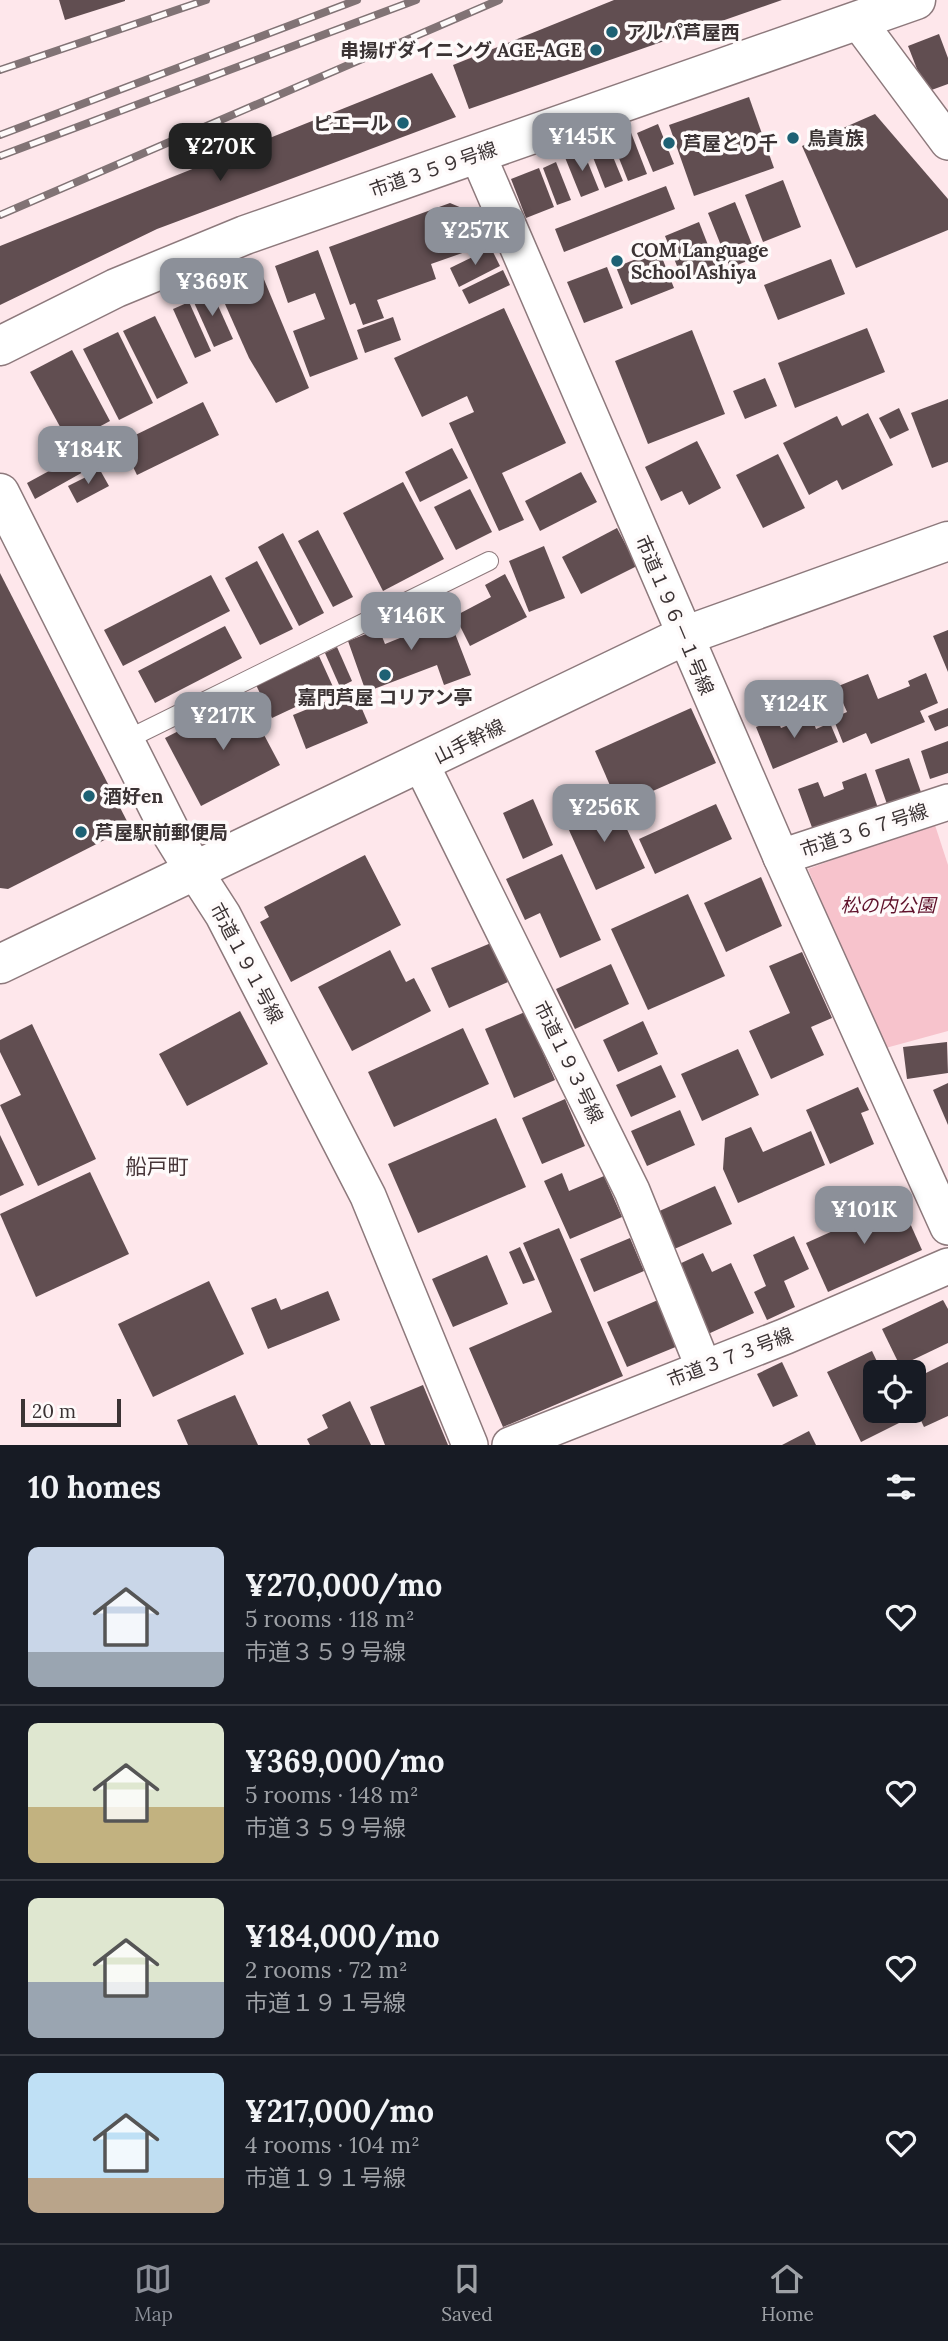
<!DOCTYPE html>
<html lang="en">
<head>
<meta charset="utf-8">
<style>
  :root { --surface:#171b24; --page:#242831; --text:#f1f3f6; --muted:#9ea1a6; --line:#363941; --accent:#8c9099 }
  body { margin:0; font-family:Lora,"Noto Sans JP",serif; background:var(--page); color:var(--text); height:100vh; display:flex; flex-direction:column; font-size:26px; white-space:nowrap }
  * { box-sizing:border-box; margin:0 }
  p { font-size:23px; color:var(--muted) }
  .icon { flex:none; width:38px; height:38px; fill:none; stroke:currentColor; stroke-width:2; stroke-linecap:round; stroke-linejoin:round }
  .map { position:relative; height:1445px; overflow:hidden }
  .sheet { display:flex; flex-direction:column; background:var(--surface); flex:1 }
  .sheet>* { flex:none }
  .controls { position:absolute; left:863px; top:1360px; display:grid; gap:14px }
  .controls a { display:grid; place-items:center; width:63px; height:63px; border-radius:10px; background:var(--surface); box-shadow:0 4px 18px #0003; font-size:35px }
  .scale { position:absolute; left:21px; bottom:18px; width:100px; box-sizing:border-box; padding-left:7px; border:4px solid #3b3334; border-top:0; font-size:19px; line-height:24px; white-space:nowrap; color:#3b3334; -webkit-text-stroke:5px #fefafa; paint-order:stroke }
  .price { position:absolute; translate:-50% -60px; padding:0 16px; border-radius:14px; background:var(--accent); color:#fff; font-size:23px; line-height:46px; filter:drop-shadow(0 2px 4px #0008) }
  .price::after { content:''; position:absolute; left:50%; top:42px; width:21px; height:16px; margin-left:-10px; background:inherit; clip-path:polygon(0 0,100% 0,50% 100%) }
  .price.on { background:#222; color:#fff }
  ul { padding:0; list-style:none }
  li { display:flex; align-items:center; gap:21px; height:175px; padding:0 28px }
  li+li { border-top:2px solid var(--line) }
  li span { display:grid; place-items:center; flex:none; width:196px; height:140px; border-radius:10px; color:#555 }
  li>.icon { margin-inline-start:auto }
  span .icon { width:84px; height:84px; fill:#fffc; stroke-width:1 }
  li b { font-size:30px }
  h2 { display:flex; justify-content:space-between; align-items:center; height:84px; padding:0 28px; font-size:30px }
  .menu { display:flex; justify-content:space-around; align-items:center; height:98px; border-top:2px solid var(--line); background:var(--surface); font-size:19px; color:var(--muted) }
  .menu a { display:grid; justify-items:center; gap:4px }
  .menu .on { color:var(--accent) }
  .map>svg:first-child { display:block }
  .green { fill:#f7c3cc }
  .building { fill:#614e51 }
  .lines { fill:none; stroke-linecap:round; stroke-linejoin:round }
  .service-casing { stroke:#8d797c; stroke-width:20 }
  .minor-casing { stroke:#8d797c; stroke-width:38 }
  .tertiary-casing { stroke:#8d797c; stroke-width:41 }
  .service { stroke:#fff; stroke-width:18 }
  .minor { stroke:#fff; stroke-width:35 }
  .tertiary { stroke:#fff; stroke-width:38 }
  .rail-casing { stroke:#817375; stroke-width:8 }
  .rail { stroke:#fefafa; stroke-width:5; stroke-dasharray:16; stroke-linecap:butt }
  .poi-dot { fill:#1e6174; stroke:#fefafa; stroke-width:2.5 }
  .labels { text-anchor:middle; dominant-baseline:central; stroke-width:7; stroke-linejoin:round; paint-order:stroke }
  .poi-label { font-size:19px; font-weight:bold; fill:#3b3334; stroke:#fefafa; text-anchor:start }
  .street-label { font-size:19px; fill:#3b3334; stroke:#fefafa }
  .park-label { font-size:19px; font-style:italic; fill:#60132c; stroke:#fefafa }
  .neighbourhood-label { font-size:21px; fill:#453437; stroke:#fefafa }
</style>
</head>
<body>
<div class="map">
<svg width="948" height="1445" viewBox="0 0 948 1445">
  <rect width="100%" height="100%" fill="#fee7eb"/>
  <!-- green -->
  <polygon class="green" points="934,822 948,865 948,1031 882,1049 808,869"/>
  <!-- building -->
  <g class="building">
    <polygon points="59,0 125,0 125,1 65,20"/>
    <polygon points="614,0 782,0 469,109 453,65"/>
    <polygon points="939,34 948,58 948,84 926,92 908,46"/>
    <polygon points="432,73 456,117 157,229 0,305 0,246"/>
    <polygon points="749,97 774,168 694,196 669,125"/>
    <polygon points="875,114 948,199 948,230 856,268 802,146"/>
    <polygon points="658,124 674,164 653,172 637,133"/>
    <polygon points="630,130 647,174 628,181 611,138"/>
    <polygon points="606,140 623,181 605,188 589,147"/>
    <polygon points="582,148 599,190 581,197 564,155"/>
    <polygon points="556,162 571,200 557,205 543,168"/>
    <polygon points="539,168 554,207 526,218 511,179"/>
    <polygon points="783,180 801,227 763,242 745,195"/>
    <polygon points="666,186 675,209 564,252 555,229"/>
    <polygon points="735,202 757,257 730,268 708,213"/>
    <polygon points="450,203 469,211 474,219 476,236 473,244 468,251 431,264 436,279 377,300 384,318 363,325 355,303 350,305 329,247"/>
    <polygon points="699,222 717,268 683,281 665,236"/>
    <polygon points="491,248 500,266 459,287 450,268"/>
    <polygon points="318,250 358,359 310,377 293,331 325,319 315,293 288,303 275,266"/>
    <polygon points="659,250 674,288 631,305 616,267"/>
    <polygon points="831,259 845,294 778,320 764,285"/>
    <polygon points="607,267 623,308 584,323 567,282"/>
    <polygon points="503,270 510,285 469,304 462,290"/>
    <polygon points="263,277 309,388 276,403 249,358 221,295"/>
    <polygon points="211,290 233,339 214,347 192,298"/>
    <polygon points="189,302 211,351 195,358 173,309"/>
    <polygon points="504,308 566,443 502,473 524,520 499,531 449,423 474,412 467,396 422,417 394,358"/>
    <polygon points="155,316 188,383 157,399 123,331"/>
    <polygon points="393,317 401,340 365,353 357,330"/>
    <polygon points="867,328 885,372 795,408 778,363"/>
    <polygon points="692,330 725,414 648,444 615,361"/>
    <polygon points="118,332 153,403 119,420 83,349"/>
    <polygon points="72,350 110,421 69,443 30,372"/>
    <polygon points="765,378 777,406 745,419 733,391"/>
    <polygon points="948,399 948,462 932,468 911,413"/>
    <polygon points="203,402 219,435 137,475 121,442"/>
    <polygon points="899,408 909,430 890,439 879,418"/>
    <polygon points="868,413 893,465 842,490 837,480 809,495 783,443 837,416 842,426"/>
    <polygon points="697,441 721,488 689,505 682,491 661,501 645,467"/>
    <polygon points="93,447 101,462 35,499 27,483"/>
    <polygon points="452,448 468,478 420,502 405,472"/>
    <polygon points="778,454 805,508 763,528 736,475"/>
    <polygon points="100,470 109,486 77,503 68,486"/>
    <polygon points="581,472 597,502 540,531 525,501"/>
    <polygon points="403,482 444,559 383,591 343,513"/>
    <polygon points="470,489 492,532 456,550 434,507"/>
    <polygon points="617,528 637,566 581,594 562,557"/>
    <polygon points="318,530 353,597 333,607 298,541"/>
    <polygon points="283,533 324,613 299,626 258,547"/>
    <polygon points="544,546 565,598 529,612 509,561"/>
    <polygon points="257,561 293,629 260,645 225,578"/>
    <polygon points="0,573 130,827 8,889 0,888"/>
    <polygon points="505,574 527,617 470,646 455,616 491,597 485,585"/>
    <polygon points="211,575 230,611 123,666 104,630"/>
    <polygon points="444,605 471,675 444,685 437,665 366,692 348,641 379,629 385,644 410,634 405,620"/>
    <polygon points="225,626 242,658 155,703 138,671"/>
    <polygon points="948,630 948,672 933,636"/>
    <polygon points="337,647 352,681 340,687 325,653"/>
    <polygon points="319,656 334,689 272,718 256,685"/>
    <polygon points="926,673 938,703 920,711 925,722 871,744 866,733 843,743 833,718 847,712 836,687 868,674 878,699 910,686 908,681"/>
    <polygon points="354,690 368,723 306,749 293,715"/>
    <polygon points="244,697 280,765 201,806 165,738"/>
    <polygon points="691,708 716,763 619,806 595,751"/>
    <polygon points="948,708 948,726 935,731 928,716"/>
    <polygon points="811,716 816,729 830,723 838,742 773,769 756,727 777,719 781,728"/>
    <polygon points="948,741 948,773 930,779 921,751"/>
    <polygon points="909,758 922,795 888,807 875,770"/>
    <polygon points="866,773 879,811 814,833 798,789 818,782 824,797 844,789 842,782"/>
    <polygon points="612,797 645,868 596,890 564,819"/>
    <polygon points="533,799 553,845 523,859 503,813"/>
    <polygon points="716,804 732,839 655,874 639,839"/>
    <polygon points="562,854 601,940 560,958 540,913 525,920 506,879"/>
    <polygon points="365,855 401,925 291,982 260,922 269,917 264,907"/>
    <polygon points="761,877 782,926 726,952 704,903"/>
    <polygon points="688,894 725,976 648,1010 611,929"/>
    <polygon points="491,943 508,982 449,1008 431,968"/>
    <polygon points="390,950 406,982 414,978 431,1011 352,1051 318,987"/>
    <polygon points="802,952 832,1018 811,1027 824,1055 771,1079 749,1031 790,1013 769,966"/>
    <polygon points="611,964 629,1004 575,1029 556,989"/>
    <polygon points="240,1011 268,1064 187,1106 159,1054"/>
    <polygon points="525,1012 555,1080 514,1098 485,1029"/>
    <polygon points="643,1021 658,1054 618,1072 603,1040"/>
    <polygon points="32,1024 96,1159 38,1186 0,1105 21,1095 0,1052 0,1040"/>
    <polygon points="463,1028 489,1084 394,1127 368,1072"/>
    <polygon points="947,1042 948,1073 907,1079 903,1047"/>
    <polygon points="738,1049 759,1095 702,1121 681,1074"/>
    <polygon points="661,1065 676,1097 631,1117 616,1085"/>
    <polygon points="948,1083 948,1125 933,1090"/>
    <polygon points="858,1087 869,1110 861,1113 874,1144 830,1164 806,1110"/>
    <polygon points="565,1099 585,1146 542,1164 522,1118"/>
    <polygon points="680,1110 695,1145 647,1166 631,1131"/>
    <polygon points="496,1118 526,1187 418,1233 388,1164"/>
    <polygon points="751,1127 763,1152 811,1131 825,1165 738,1203 723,1169 725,1138"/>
    <polygon points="0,1135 24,1185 0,1196"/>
    <polygon points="90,1172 129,1254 36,1297 0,1214"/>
    <polygon points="562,1173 569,1191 604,1176 622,1217 570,1239 544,1181"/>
    <polygon points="715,1186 732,1224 672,1250 655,1213"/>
    <polygon points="900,1201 922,1250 828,1292 806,1243"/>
    <polygon points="559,1228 623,1376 503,1427 469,1348 552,1312 523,1243"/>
    <polygon points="794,1236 809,1269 784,1281 795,1307 767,1320 754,1292 766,1286 753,1255"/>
    <polygon points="630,1238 644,1271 594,1292 580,1259"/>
    <polygon points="520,1247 535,1280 523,1284 509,1252"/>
    <polygon points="703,1253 712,1272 731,1263 754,1313 708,1334 677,1265"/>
    <polygon points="487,1255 508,1304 453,1327 432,1279"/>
    <polygon points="209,1281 244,1354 153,1397 118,1324"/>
    <polygon points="328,1291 340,1320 268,1349 251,1308 276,1298 281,1310"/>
    <polygon points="658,1300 678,1346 627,1367 607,1322"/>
    <polygon points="943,1300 948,1309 948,1343 900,1366 882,1329"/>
    <polygon points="872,1351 882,1372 875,1372 875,1410 901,1410 905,1420 861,1442 827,1372"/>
    <polygon points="782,1362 798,1396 773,1407 757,1374"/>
    <polygon points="948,1362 948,1416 924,1427 914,1406 914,1379"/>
    <polygon points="423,1385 448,1445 385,1445 370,1407"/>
    <polygon points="235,1395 258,1445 188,1445 177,1420"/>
    <polygon points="350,1401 371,1445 310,1445 307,1439 328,1428 322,1415"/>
    <polygon points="809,1431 816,1445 782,1445"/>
  </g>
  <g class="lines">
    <defs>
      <polyline id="service" points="124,741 489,561"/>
      <g id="minor">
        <polyline points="858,21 948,142"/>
        <polyline points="477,153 781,857 948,1227"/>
        <polyline points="421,764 632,1191 703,1366"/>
        <polyline points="781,857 948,802"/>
        <polyline points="194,870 223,915 368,1196 470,1445"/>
        <polyline points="510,1445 786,1336 948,1266"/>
      </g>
      <g id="tertiary">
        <polyline points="0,346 116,288 245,235 916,0"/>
        <polyline points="0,493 170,831 194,870"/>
        <polyline points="0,964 684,636 948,541"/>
      </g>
    </defs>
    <!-- service casing -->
    <use href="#service" class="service-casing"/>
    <!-- minor casing -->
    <use href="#minor" class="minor-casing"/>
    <!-- tertiary casing -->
    <use href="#tertiary" class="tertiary-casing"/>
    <!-- service -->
    <use href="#service" class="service"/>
    <!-- minor -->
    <use href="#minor" class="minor"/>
    <!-- tertiary -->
    <use href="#tertiary" class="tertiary"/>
    <defs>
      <g id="rail">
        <polyline points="0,70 206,0"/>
        <polyline points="0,135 357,0"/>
        <polyline points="0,156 416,0"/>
        <polyline points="0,215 499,0"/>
      </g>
    </defs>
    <!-- rail casing -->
    <use href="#rail" class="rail-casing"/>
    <!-- rail -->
    <use href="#rail" class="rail"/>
  </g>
  <!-- markers -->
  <g class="poi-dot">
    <circle cx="612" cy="32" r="7"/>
    <circle cx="596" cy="50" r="7"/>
    <circle cx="403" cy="123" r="7"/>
    <circle cx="793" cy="138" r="7"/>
    <circle cx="669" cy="143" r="7"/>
    <circle cx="617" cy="261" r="7"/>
    <circle cx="385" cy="675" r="7"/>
    <circle cx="89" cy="796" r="7"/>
    <circle cx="81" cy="832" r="7"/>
  </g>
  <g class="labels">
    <!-- poi labels -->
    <g class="poi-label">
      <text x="626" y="32">アルパ芦屋西</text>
      <text x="582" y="50" text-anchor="end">串揚げダイニング AGE-AGE</text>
      <text x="389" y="123" text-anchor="end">ピエール</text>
      <text x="807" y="138">鳥貴族</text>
      <text x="683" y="143">芦屋とり千</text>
      <text x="631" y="250">COM Language<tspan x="631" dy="22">School Ashiya</tspan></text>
      <text x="385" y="697" text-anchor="middle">嘉門芦屋 コリアン亭</text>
      <text x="103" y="796">酒好en</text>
      <text x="95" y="832">芦屋駅前郵便局</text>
    </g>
    <!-- street labels -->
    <g class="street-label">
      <text transform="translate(433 169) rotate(-19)">市道３５９号線</text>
      <text transform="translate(675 615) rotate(67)">市道１９６－１号線</text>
      <text transform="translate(469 741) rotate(-26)">山手幹線</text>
      <text transform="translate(864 830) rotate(-18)">市道３６７号線</text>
      <text transform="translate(247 963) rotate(62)">市道１９１号線</text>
      <text transform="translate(569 1062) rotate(64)">市道１９３号線</text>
      <text transform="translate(730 1357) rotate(-21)">市道３７３号線</text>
    </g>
    <!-- park labels -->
    <g class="park-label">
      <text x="888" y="905">松の内公園</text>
    </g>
    <!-- neighbourhood labels -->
    <g class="neighbourhood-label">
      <text x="157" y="1166">船戸町</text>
    </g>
  </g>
</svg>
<div class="controls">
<a><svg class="icon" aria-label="locate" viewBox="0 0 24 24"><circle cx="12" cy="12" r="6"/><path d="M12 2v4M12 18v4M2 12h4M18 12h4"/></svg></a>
</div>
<div class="scale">20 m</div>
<b class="price" style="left:582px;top:173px">¥145K</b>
<b class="price on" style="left:220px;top:183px">¥270K</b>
<b class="price" style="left:475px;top:267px">¥257K</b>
<b class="price" style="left:212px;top:318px">¥369K</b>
<b class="price" style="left:88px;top:486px">¥184K</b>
<b class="price" style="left:411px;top:652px">¥146K</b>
<b class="price" style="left:794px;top:740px">¥124K</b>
<b class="price" style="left:223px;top:752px">¥217K</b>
<b class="price" style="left:604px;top:844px">¥256K</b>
<b class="price" style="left:864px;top:1246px">¥101K</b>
</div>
<section class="sheet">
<h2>10 homes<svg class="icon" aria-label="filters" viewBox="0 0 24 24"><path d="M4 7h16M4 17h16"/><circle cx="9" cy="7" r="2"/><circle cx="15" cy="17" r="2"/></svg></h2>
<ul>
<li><span style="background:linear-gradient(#c9d6e8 75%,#9aa5b1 0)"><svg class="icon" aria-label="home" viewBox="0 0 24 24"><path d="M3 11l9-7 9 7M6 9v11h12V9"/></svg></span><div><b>¥270,000/mo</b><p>5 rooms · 118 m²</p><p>市道３５９号線</p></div><svg class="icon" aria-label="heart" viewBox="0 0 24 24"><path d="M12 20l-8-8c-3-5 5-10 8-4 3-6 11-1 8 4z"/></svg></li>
<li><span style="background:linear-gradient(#dfe7d0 60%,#c2b280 0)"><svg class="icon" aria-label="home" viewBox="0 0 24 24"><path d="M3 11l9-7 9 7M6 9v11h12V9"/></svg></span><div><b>¥369,000/mo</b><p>5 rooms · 148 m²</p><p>市道３５９号線</p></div><svg class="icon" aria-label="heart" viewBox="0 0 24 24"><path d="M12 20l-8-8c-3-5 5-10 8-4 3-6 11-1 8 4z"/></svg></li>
<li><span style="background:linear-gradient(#dfe7d0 60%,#9aa5b1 0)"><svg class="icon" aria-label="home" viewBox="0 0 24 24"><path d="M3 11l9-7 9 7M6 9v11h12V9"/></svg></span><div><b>¥184,000/mo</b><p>2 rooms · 72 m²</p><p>市道１９１号線</p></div><svg class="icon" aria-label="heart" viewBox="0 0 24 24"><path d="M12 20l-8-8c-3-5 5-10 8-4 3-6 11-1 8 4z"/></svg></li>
<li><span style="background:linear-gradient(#bfe0f5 75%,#b9a48a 0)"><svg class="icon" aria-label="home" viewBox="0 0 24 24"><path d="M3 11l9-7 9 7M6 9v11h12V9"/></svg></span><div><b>¥217,000/mo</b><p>4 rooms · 104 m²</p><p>市道１９１号線</p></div><svg class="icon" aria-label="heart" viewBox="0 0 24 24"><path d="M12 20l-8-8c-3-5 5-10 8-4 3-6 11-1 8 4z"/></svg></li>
</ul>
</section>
<nav class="menu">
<a class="on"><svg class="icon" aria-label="map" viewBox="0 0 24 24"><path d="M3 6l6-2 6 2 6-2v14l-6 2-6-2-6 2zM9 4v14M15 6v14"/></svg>Map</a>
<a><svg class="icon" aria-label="saved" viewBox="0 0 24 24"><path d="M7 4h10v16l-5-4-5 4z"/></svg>Saved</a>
<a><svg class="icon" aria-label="home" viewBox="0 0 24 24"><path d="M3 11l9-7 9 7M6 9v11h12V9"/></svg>Home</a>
</nav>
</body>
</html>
